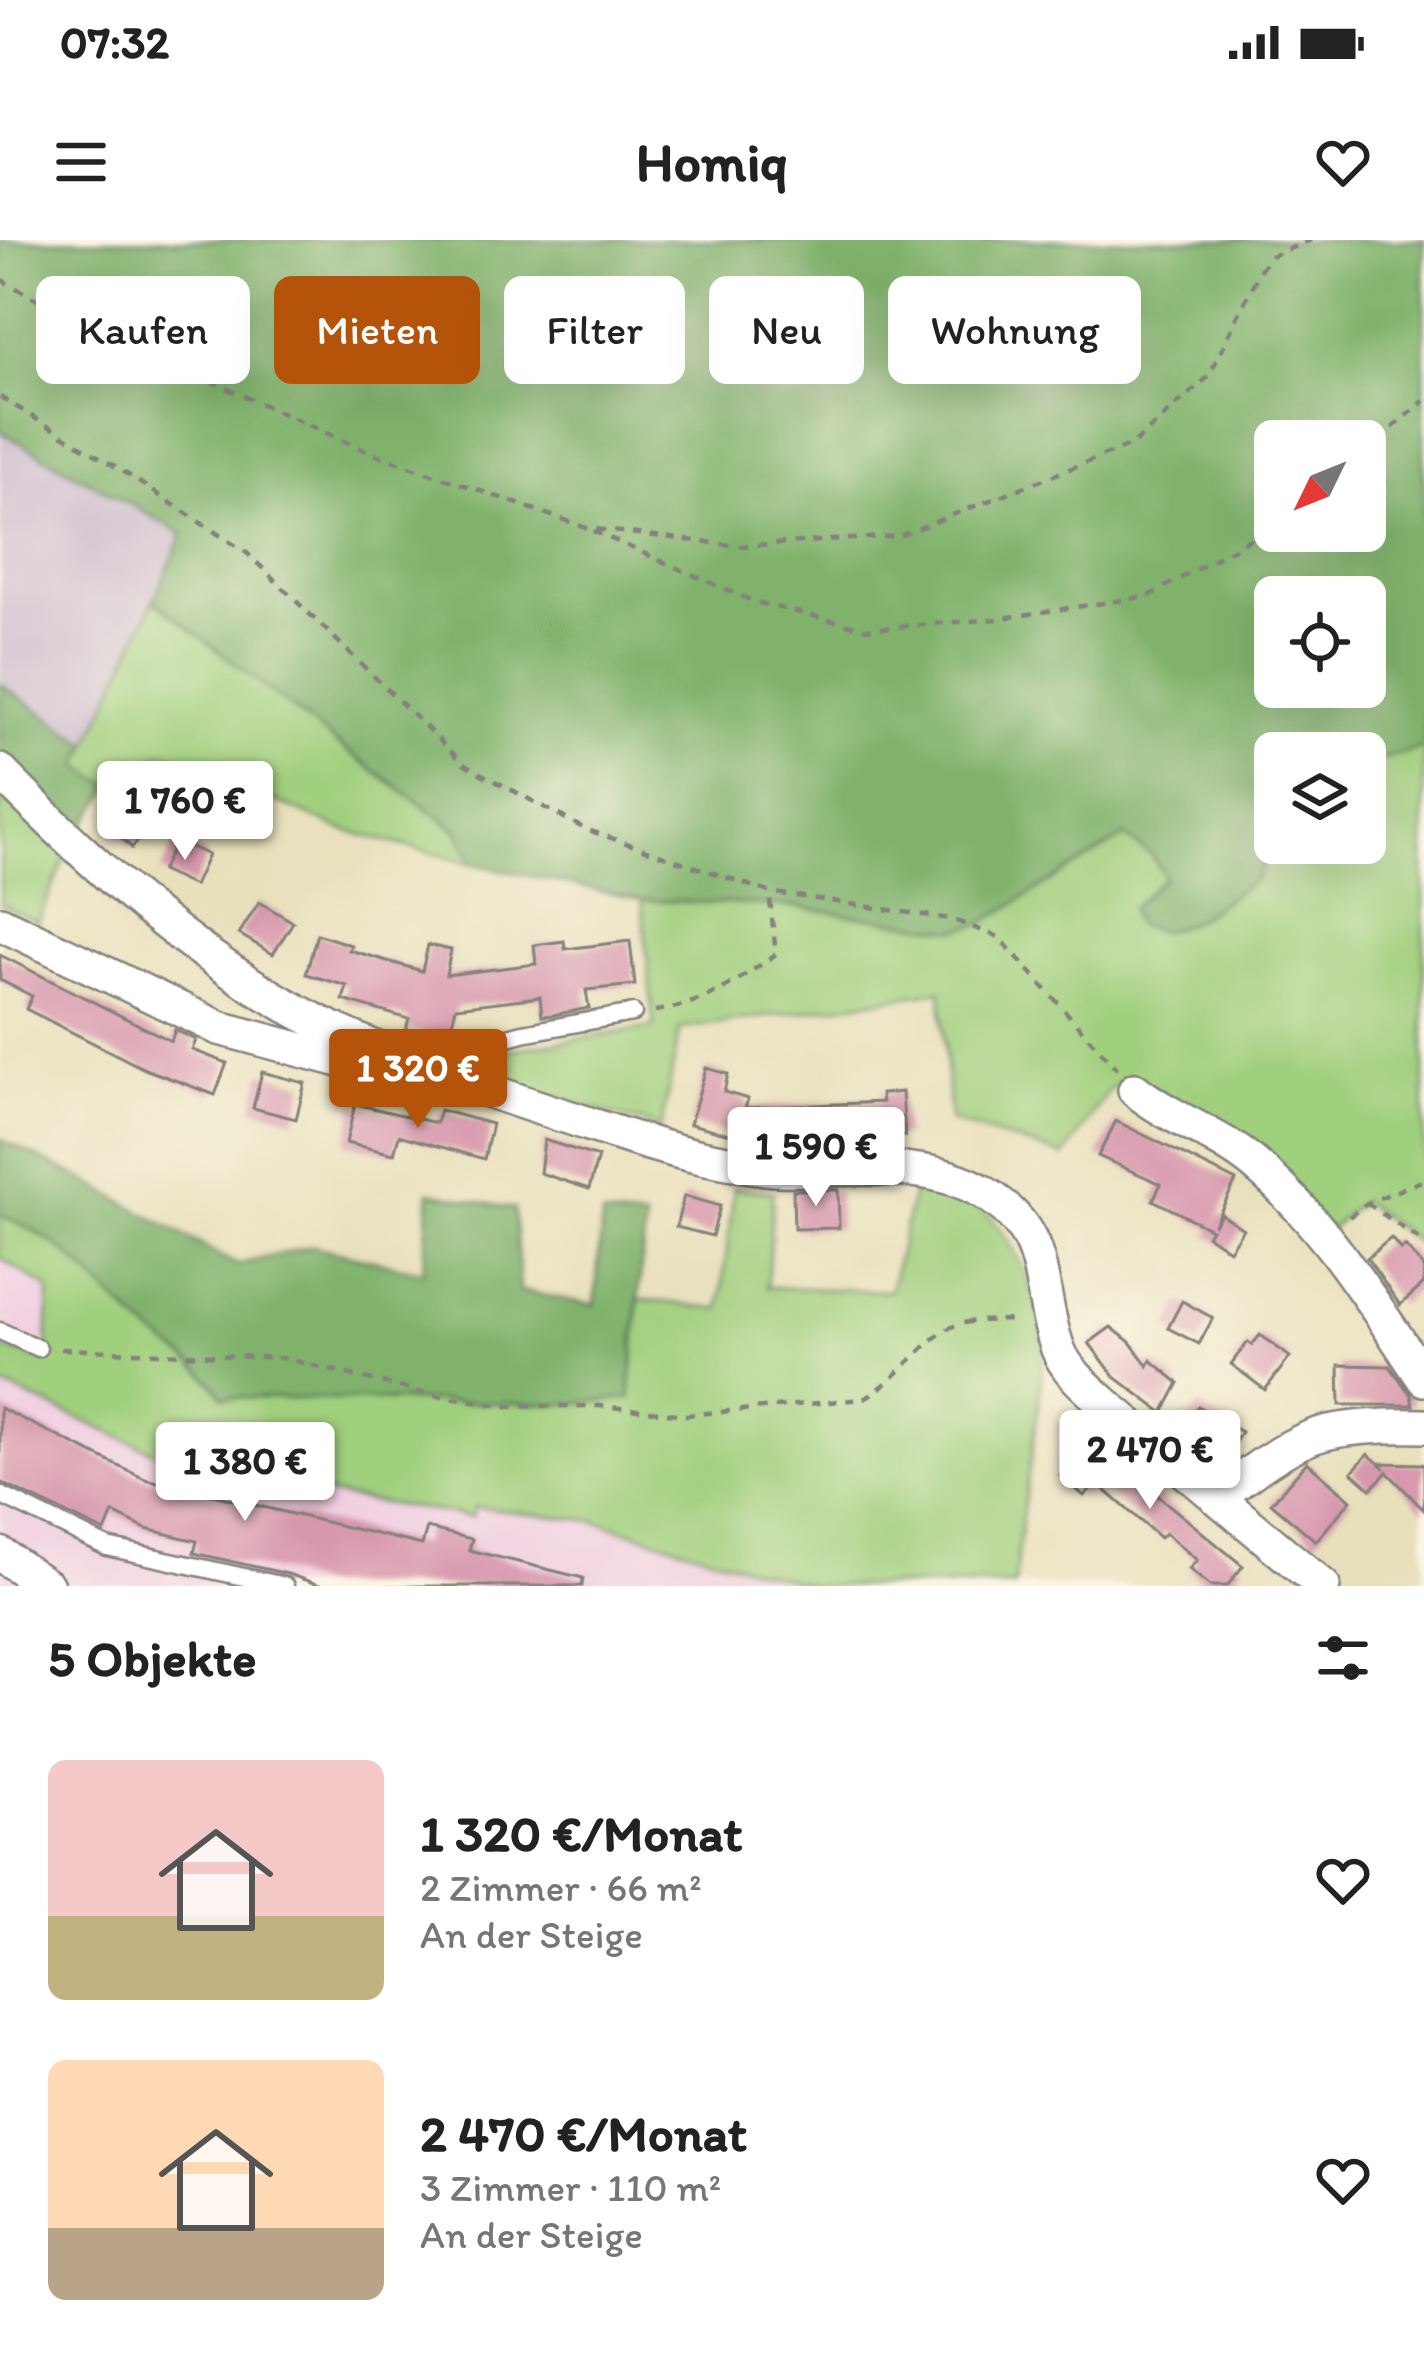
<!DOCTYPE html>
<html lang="de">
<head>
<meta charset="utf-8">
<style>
  :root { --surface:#fff; --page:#f2f2f2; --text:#222; --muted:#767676; --accent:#b45309 }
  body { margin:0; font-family:Itim,sans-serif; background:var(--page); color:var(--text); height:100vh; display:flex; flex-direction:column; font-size:45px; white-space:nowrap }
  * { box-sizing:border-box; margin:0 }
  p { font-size:39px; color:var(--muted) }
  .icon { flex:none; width:66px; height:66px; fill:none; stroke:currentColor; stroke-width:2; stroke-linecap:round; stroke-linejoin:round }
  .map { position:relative; height:1346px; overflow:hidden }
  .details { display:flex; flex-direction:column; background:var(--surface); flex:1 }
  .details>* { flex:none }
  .guide { position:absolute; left:36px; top:36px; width:1353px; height:108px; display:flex; gap:24px }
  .needle { width:78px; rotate:227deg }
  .tools { position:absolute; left:1254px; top:180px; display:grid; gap:24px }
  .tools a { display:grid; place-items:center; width:132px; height:132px; border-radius:18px; background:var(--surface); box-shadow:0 12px 48px #0002; font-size:60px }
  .price { position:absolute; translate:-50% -102px; padding:0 27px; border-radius:12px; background:#fff; color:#222; font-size:39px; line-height:78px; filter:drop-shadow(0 3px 6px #0008) }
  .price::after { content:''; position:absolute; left:50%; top:72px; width:36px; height:27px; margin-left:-18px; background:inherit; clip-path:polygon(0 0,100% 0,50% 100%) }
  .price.current { background:var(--accent); color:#fff }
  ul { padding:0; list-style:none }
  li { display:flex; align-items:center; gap:36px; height:300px; padding:0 48px }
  li span { display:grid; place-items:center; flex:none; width:336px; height:240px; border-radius:18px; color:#555 }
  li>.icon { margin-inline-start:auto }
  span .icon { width:144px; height:144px; fill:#fffc; stroke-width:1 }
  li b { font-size:51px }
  h2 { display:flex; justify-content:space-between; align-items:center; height:144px; padding:0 48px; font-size:51px }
  .tag { padding:0 42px; border-radius:18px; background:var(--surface); box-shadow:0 12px 48px #0002; font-size:42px; line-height:108px }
  .tag.current { background:var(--accent); color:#fff }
  .status { display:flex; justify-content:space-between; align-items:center; height:84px; padding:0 60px; background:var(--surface); direction:ltr }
  .status svg { height:33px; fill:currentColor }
  header { display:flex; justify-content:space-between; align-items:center; height:156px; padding:0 48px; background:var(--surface); font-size:54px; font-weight:700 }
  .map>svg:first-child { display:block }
  .built { fill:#f1d0e2 }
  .industrial { fill:#cebed0 }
  .green { fill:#a0cf7d; stroke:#61785c; stroke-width:3 }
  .forest { fill:#80b26c; stroke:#516a54; stroke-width:3; fill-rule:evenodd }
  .building { fill:#d797ad }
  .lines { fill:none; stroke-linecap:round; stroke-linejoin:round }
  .lane-casing { stroke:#85817b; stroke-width:21 }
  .street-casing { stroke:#85817b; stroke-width:38 }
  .path { stroke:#85817b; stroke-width:4.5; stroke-dasharray:9 9; stroke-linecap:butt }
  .lane { stroke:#fff; stroke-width:16 }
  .street { stroke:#fff; stroke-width:33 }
</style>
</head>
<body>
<div class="status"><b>07:32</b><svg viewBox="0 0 49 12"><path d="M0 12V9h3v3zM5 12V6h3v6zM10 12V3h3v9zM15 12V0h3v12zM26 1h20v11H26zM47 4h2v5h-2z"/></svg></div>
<header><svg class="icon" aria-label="menu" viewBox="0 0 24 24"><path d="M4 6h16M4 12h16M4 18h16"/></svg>Homiq<svg class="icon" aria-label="heart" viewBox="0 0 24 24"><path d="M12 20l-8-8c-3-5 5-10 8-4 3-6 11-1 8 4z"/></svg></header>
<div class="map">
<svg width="1424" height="1346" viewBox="0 0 1424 1346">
  <rect width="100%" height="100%" fill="#fcf5e5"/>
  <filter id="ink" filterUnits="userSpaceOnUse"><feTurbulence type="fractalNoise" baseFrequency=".00833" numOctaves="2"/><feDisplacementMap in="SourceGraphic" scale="24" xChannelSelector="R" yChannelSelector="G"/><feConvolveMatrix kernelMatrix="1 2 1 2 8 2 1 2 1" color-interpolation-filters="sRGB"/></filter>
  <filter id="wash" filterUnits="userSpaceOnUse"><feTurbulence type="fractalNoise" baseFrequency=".004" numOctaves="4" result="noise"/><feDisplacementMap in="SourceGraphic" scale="48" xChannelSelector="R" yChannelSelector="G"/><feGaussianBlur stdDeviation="2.7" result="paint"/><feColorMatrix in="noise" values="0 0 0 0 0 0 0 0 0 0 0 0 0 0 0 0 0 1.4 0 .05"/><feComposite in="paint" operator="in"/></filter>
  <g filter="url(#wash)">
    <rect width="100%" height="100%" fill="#e8e0bb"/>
    <!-- built -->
    <g class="built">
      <polygon points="0,1018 49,1048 47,1121 0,1107"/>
      <polygon points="0,1144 166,1217 263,1244 471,1277 474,1267 595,1281 812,1346 0,1346"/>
    </g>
    <!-- industrial -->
    <polygon class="industrial" points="0,191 183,295 89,504 0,444"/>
    <!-- green -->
    <g class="green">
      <polygon points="154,360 336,503 457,590 474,624 340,589 164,512 112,547 79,526"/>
      <polygon points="1424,507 1424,1007 1361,961 1330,990 1130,835 1109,850 1065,916 950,881 941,751 680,789 661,888 446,827 484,814 654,787 642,660 790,666 981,684 1125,595 1151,615 1166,637 1256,639 1275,602 1365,603 1365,524"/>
      <polygon points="0,554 68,611 38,682 0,664"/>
      <path d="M734,948L773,952L767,1047L890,1051L914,948C932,949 952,949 968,958C1008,980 1045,1064 1043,1109C1040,1188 1019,1267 1015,1346H812L595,1281L474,1267L472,1277L264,1244L166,1217L0,1144V1107L47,1120L49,1049L0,1018V975C72,1002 93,1045 147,1089C175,1111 203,1126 224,1157L630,1158L639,1059L720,1069Z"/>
    </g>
    <!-- forest -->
    <g class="forest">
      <path d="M0,0H1424V507L1365,524V513H1275V602L1256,639L1191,683L1161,691L1136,685L1131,669L1165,637L1151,615L1125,596L981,684L955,690L790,666L642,660L474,624L457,589L336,503L154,360L183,294L0,191ZM1275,201H1365V291H1275ZM1275,357H1365V447H1275Z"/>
      <polygon points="0,444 89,504 79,526 112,547 79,592 0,512"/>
      <path d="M0,899L83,939L237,1025L313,1006L423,1032L430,952L514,969L520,1051L595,1065L602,976L645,980L630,1158L561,1164L223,1157C203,1126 175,1111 147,1089C93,1044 72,1002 0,975Z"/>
    </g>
    <g id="blocks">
      <!-- building -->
      <g class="building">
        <polygon points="160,541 176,554 132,608 106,583 115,573 109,568 124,552 140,567"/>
        <polygon points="176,600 208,615 194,646 161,631"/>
        <polygon points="259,662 293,682 273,714 239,694"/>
        <polygon points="317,694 351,705 349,710 422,731 428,705 451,710 446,735 536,724 534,705 564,701 565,709 630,701 635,745 586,750 589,768 553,775 542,776 540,757 456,767 448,799 406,789 409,779 343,760 347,746 306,734"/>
        <polygon points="0,715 171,801 175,790 196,800 192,810 227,823 215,855 145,829 26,769 32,756 0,740"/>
        <polygon points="706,828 728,834 724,852 748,859 745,868 882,862 881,854 902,852 905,896 774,905 690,884"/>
        <polygon points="262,832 305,843 296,879 253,868"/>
        <polygon points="355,864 436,883 440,870 492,884 484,919 399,895 394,914 346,903"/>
        <polygon points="1116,881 1236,941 1213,986 1221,974 1243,989 1229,1010 1207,995 1211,989 1153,960 1161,944 1098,916"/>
        <polygon points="544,900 598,917 589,949 540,933"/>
        <polygon points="793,950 838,950 839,988 794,989"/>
        <polygon points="684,956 720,966 712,996 676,987"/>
        <polygon points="1391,998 1401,1010 1405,1006 1424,1028 1424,1044 1400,1065 1367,1018"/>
        <polygon points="1182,1061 1213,1078 1199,1104 1168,1088"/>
        <polygon points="1111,1087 1130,1102 1148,1126 1151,1120 1179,1143 1163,1173 1115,1137 1089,1103"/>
        <polygon points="1260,1095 1290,1117 1265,1150 1231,1124 1248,1102 1252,1105"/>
        <polygon points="1339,1125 1390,1126 1411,1155 1413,1165 1340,1165"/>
        <polygon points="1198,1166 1241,1192 1228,1214 1182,1185"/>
        <polygon points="0,1168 145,1239 422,1305 427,1288 472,1299 469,1310 583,1338 582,1346 322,1346 288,1334 194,1313 197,1301 146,1289 113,1273 105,1292 0,1242"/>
        <polygon points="1088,1198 1243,1326 1227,1346 1210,1346 1189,1329 1197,1320 1165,1293 1160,1298 1105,1250 1095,1244 1084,1256 1060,1236"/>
        <polygon points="1368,1214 1385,1229 1379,1223 1424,1224 1424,1270 1387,1232 1371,1249 1352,1232"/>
        <polygon points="1307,1222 1351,1260 1316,1301 1271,1263"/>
      </g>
    </g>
  </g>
  <g filter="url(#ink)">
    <use href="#blocks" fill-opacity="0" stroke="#85817b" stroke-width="3"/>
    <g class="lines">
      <defs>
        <g id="lane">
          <polyline points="424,820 523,793 633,773"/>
          <polyline points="0,1091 38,1108"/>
          <polyline points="0,1255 107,1307 285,1346"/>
        </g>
        <g id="street">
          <path d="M0,531C93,626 200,724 320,783C394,819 471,845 549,871C600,887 653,907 706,918C729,922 754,928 777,929C844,932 922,916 983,952C1053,993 1035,1047 1058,1109C1066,1131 1089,1149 1105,1164L1323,1346"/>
          <polyline points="0,683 219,788 381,831 398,830"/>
          <path d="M1135,850C1171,879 1216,893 1252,922C1323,980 1374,1065 1424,1139"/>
          <path d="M1217,1258C1246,1236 1278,1210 1312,1197C1341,1186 1393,1185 1424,1186"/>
          <polyline points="0,1314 47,1346"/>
        </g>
      </defs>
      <!-- lane casing -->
      <use href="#lane" class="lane-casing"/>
      <!-- street casing -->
      <use href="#street" class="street-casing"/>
      <!-- path -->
      <g class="path">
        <polyline points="0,39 74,80 369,212 587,288 739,306 899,296 1133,204 1209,136 1261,28 1271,16 1311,0"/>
        <polyline points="0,157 113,225 247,313 465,525 585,589 769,652 951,679 999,697 1117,829"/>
        <polyline points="1365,211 1424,161"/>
        <polyline points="593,291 755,362 867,389 996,379 1149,356 1275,285"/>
        <path d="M655,771C703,765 738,741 776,714L769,652"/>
        <polyline points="1367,963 1424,1003"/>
        <polyline points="1349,977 1367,963 1424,940"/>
        <path d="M61,1109L283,1118L432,1155L502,1166H600L687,1175L862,1159C898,1143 929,1091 960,1084C977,1079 999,1081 1017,1080"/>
      </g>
      <!-- lane -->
      <use href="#lane" class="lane"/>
      <!-- street -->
      <use href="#street" class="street"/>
    </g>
  </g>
</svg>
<div class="tools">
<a><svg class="needle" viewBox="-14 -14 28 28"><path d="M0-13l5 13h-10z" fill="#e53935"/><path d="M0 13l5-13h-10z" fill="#767676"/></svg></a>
<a><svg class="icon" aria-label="locate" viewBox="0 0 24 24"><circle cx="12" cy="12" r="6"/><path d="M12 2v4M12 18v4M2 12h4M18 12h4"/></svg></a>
<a><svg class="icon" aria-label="layers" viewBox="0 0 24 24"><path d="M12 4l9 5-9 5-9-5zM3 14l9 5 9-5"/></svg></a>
</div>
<b class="price" style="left:185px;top:623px">1 760 €</b>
<b class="price current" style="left:418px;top:891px">1 320 €</b>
<b class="price" style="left:816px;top:969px">1 590 €</b>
<b class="price" style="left:1150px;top:1272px">2 470 €</b>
<b class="price" style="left:245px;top:1284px">1 380 €</b>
<div class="guide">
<a class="tag">Kaufen</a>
<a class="tag current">Mieten</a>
<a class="tag">Filter</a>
<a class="tag">Neu</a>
<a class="tag">Wohnung</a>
</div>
</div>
<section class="details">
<h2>5 Objekte<svg class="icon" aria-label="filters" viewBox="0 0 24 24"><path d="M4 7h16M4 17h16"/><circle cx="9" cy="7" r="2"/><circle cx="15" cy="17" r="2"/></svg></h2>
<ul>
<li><span style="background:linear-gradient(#f6c9c9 65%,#c2b280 0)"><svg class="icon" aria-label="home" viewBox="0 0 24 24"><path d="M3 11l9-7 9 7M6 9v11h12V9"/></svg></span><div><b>1 320 €/Monat</b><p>2 Zimmer · 66 m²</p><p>An der Steige</p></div><svg class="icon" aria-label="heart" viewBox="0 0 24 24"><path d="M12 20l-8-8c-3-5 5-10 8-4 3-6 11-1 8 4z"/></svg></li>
<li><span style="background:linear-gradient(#ffd9b3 70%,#b9a48a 0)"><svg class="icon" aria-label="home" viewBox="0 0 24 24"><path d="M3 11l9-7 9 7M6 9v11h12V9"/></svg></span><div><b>2 470 €/Monat</b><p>3 Zimmer · 110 m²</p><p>An der Steige</p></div><svg class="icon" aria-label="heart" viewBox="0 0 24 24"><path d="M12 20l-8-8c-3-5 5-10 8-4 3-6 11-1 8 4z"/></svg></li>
</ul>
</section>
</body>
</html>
